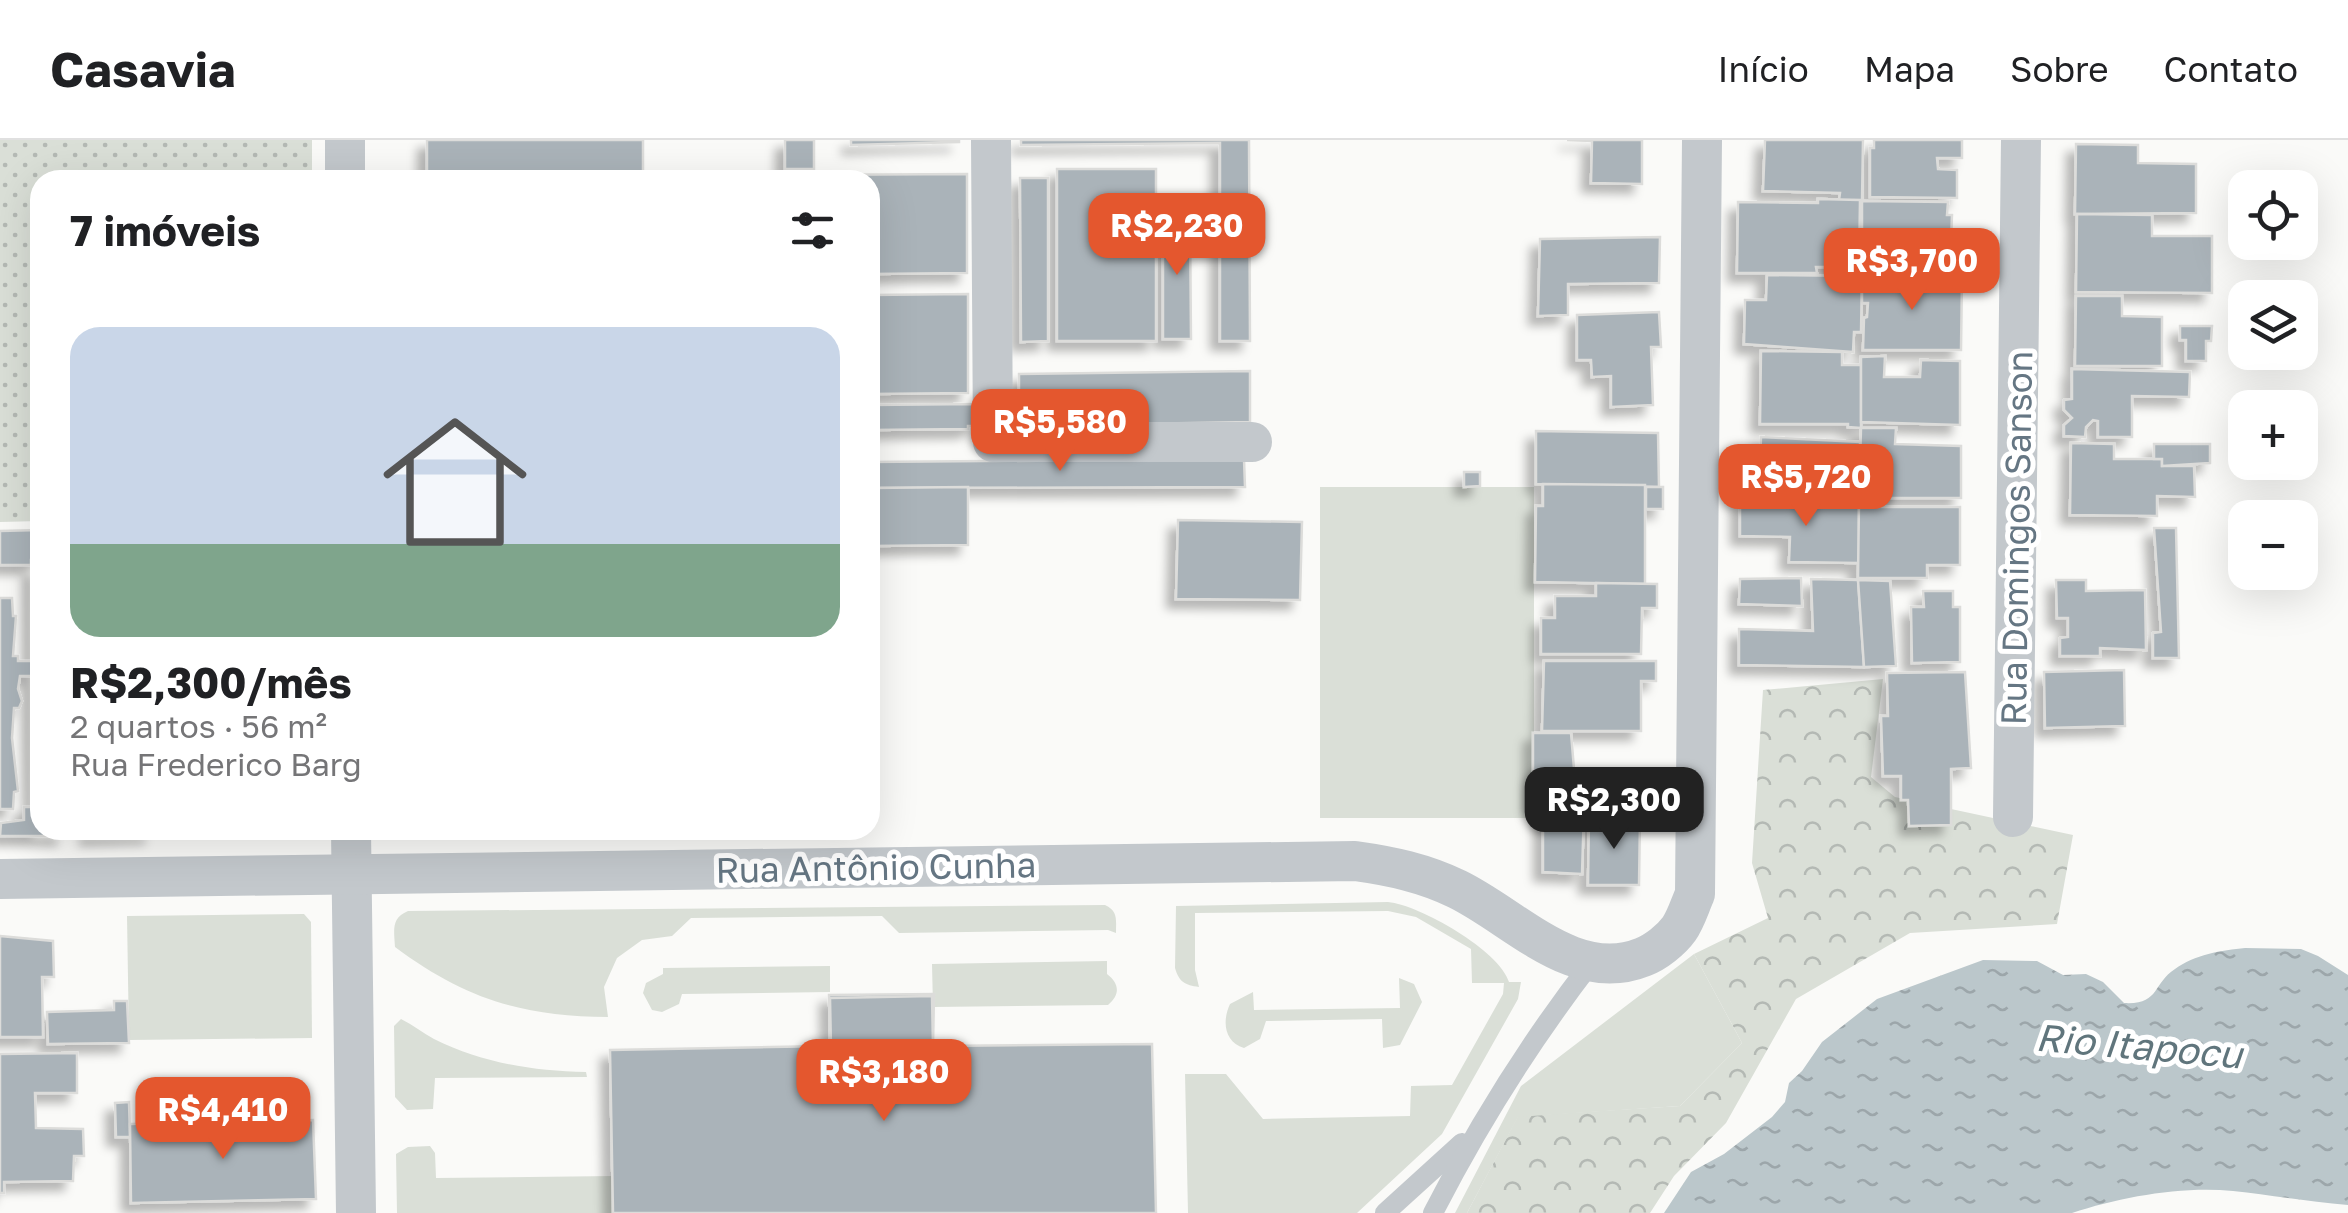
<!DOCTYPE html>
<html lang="pt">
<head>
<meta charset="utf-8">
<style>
  :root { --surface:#fff; --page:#f2f2f2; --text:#202124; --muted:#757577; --line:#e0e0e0; --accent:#e4572e }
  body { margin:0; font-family:"Golos Text",sans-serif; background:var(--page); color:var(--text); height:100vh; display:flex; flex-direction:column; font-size:38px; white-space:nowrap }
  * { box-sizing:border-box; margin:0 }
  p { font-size:32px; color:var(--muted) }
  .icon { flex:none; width:55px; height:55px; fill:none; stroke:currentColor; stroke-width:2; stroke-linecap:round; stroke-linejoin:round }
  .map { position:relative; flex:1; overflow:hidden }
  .drawer { position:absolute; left:30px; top:30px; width:850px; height:670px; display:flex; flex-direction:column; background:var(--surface); border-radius:30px; box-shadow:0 10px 40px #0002 }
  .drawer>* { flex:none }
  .fabs { position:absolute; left:2228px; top:30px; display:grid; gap:20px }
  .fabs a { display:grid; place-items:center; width:90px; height:90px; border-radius:20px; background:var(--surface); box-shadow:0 10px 40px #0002; font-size:50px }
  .price { position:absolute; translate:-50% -85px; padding:0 22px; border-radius:20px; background:var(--accent); color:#fff; font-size:32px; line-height:65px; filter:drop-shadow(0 2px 5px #0008) }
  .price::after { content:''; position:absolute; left:50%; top:60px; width:30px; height:22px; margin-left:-15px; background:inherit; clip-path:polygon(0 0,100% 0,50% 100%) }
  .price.active { background:#222; color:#fff }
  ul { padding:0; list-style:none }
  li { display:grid; align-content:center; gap:20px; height:530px; padding:0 40px }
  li+li { border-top:2px solid var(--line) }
  li span { display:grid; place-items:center; height:310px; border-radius:30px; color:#555 }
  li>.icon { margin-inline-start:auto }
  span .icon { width:180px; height:180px; fill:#fffc; stroke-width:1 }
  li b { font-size:42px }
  h2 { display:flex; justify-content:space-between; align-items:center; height:120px; padding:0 40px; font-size:42px }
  header { display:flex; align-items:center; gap:60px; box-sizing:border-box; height:140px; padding:0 50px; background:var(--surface); border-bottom:2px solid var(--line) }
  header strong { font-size:48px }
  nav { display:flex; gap:55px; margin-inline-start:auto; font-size:35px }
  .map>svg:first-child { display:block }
  .grass { fill:url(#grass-dots) }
  .forest { fill:url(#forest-crowns) }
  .park { fill:#dadfd7 }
  .water { fill:url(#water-ripples) }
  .building { fill:#aab3b9; stroke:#dcdcda; stroke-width:2.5; filter:url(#shadow) }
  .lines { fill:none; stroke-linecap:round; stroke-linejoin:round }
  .service { stroke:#c3c8cc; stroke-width:20 }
  .minor { stroke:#c3c8cc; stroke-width:40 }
  .labels { text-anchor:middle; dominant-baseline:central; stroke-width:10; stroke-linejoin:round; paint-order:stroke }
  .street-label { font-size:35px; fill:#657683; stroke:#fff }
  .water-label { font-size:38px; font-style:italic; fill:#60757c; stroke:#fff }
</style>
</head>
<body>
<header>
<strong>Casavia</strong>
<nav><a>Início</a><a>Mapa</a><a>Sobre</a><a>Contato</a></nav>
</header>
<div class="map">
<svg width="2348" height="1073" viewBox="0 0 2348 1073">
  <defs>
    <pattern id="grass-dots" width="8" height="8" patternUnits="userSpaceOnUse" patternTransform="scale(2.5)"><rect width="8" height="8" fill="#dadfd7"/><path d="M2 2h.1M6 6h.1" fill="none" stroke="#b4b9b4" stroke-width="1.8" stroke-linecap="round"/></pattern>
    <pattern id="forest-crowns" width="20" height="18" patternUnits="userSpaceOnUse" patternTransform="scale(2.5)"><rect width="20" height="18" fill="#dadfd7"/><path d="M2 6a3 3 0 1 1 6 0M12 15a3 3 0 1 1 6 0" fill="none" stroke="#b4b9b4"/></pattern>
    <pattern id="water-ripples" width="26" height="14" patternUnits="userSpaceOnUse" patternTransform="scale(2.5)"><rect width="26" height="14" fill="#bbc7cb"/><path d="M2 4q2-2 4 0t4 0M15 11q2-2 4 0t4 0" fill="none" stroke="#9ca6aa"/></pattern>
    <filter id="shadow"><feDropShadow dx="-9" dy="9" stdDeviation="5" flood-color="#0004"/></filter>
  </defs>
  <rect width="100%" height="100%" fill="#fafaf8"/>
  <!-- grass -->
  <polygon class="grass" points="0,0 312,0 312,40 40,40 40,381 0,382"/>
  <!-- forest -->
  <polygon class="forest" points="1883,539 1871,637 1895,657 2073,695 2057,784 1910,793 1796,859 1726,983 1674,1036 1650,1073 1467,1073 1518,976 1680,966 1742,903 1694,814 1768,778 1752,723 1763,550"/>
  <!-- park -->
  <g class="park">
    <rect x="1320" y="347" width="214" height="331"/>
    <path d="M1388,762C1420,765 1500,811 1509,842H1521L1518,859L1442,994L1357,1073H1188L1185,934H1226L1263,979L1410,976L1411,946L1452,945L1503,854L1504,843H1472L1471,809L1416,777L1388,771L1195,773V830L1199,847C1185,845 1179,842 1175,828L1176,766Z"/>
    <path d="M1105,765C1118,771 1116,779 1116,793L1108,790L899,793L882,776L691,778L672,796L642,800L617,818L604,847L608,877C521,876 465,859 395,807C394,790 391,778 408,771Z"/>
    <polygon points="304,774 311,782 312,898 129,900 127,776"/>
    <polygon points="1694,814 1742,903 1680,966 1518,977 1467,1073 1455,1073 1521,946"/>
    <path d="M1107,821V834C1120,844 1120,855 1108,865L933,867L932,824Z"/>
    <polygon points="830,826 830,852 682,854 679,864 662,872 652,870 643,853 646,843 663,834 663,828"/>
    <path d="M1399,838L1414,844L1422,862L1400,905L1383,908L1382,879L1266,881L1260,899L1244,908C1224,902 1222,881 1230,864L1253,852L1254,870L1400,868Z"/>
    <path d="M401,879C413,885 423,893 434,899C483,923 532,931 586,932L587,937L435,938L433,969L407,970L395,957L394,886Z"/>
    <polygon points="430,1006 435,1013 436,1038 614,1036 615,1073 397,1073 396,1014 408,1007"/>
  </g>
  <!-- water -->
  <path class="water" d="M2245,808L2301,809L2318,816L2348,835V1065C2309,1062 2271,1055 2233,1051C2181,1046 2121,1057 2072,1073H1664L1691,1032L1724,1014L1772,977L1785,962L1789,943L1802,931L1822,902L1877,859L1983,820L2037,821L2063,835L2086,834L2103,842L2124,863C2160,865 2152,844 2175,829C2194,815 2222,810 2245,808Z"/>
  <!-- building -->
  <g class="building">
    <rect x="427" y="0" width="216" height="40"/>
    <rect x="785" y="0" width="29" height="29"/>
    <polygon points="851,0 959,0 959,2 851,5"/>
    <polygon points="1021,0 1249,0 1250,201 1220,201 1220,3 1021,5"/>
    <polygon points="1567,0 1642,0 1642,44 1591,43 1592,1"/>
    <polygon points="1765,0 1863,0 1862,61 1839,60 1840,53 1763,51"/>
    <polygon points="1874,0 1962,0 1962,18 1937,18 1938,29 1957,30 1957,58 1870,57 1870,8 1874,8"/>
    <polygon points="2076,4 2138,5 2138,23 2196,24 2196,73 2075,74"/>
    <rect x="1057" y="29" width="99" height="172"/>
    <polygon points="967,34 967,133 870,134 870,40 792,40 792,35"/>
    <polygon points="1020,38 1048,38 1048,201 1021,202"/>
    <polygon points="1818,59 1860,60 1859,127 1816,127 1817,133 1737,133 1738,62 1818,63"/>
    <polygon points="1862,61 1948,62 1947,75 1952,75 1950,126 1946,126 1945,136 1862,136"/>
    <polygon points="2077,74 2152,75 2152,96 2212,96 2212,153 2076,152"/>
    <polygon points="1163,77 1190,77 1191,199 1163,199"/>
    <polygon points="1660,97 1659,143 1568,144 1568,175 1538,176 1540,99"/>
    <polygon points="1767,135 1862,136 1861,192 1854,192 1853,212 1744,204 1745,160 1766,160"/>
    <polygon points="1862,136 1962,138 1961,210 1863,210 1864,178 1867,177 1868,163 1862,163"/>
    <polygon points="968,154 968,253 870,254 870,155"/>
    <polygon points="2076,156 2122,156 2122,176 2162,177 2162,226 2075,226"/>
    <polygon points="1659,172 1661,207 1651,207 1653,265 1611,267 1611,236 1592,237 1591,220 1577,220 1577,175"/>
    <polygon points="2180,186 2212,186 2211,201 2206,201 2206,221 2186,221 2186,200 2180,200"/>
    <polygon points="1761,211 1842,212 1842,225 1861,225 1861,288 1848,287 1848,284 1760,284"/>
    <polygon points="1885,216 1884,237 1920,237 1921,220 1960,221 1960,285 1861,282 1861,217"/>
    <polygon points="2072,229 2190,232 2189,257 2132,256 2132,297 2098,297 2098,281 2093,280 2086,287 2085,297 2064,296 2064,285 2072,278 2064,270 2064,260 2072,259"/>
    <polygon points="1250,231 1250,282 1019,286 1019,234"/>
    <polygon points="976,264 976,286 968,286 968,289 870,290 870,265"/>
    <polygon points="1861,288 1896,288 1895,304 1961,306 1961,358 1883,358 1883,354 1878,354 1878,362 1859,362"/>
    <polygon points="1536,291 1658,293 1659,347 1536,344"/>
    <polygon points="1761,297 1860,302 1860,329 1840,332 1839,351 1759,350"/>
    <polygon points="2071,303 2114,304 2114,319 2162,319 2162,326 2194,326 2195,357 2157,356 2157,376 2070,375"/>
    <polygon points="2154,304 2210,304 2210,323 2162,326 2162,319 2154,319"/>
    <polygon points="1244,319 1245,347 870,348 870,322"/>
    <polygon points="1464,332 1480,332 1480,346 1464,347"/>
    <polygon points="1543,344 1645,345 1645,444 1535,442 1536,366 1543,366"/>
    <polygon points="968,347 968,405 870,406 870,348"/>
    <rect x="1646" y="347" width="17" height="22"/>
    <polygon points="1840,347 1853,347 1853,361 1822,361 1822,351 1839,351"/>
    <polygon points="1740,361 1859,366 1859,423 1789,422 1790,397 1740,396"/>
    <polygon points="1859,362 1878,362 1878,367 1960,367 1960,425 1927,425 1927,438 1858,438"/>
    <polygon points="1178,380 1302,382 1300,460 1176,459"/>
    <polygon points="2154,388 2176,388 2179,518 2153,518 2153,493 2161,492"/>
    <polygon points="40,390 40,420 31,420 31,425 0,425 0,391"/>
    <polygon points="32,428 40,428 40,690 65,690 65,696 0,696 1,683 24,680 24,667 34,667 32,536 20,536 18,549 22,561 19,568 14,568 12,598 18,651 14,652 13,669 0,669 0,458 12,458 13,476 16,476 13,516 18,516 18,521 33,521"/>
    <polygon points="1801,438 1802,466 1739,464 1740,439"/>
    <polygon points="1811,439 1858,440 1864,527 1739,525 1739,489 1813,491"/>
    <polygon points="1858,440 1890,441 1896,526 1864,527"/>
    <polygon points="2056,440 2086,440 2086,451 2145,450 2146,510 2100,508 2100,516 2060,516 2060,498 2068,497 2068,478 2057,478"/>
    <polygon points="1596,443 1657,444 1657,468 1642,468 1641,514 1541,514 1541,478 1555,478 1555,456 1596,456"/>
    <polygon points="1923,451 1953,451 1953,467 1960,467 1960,522 1912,523 1911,467 1924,467"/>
    <polygon points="1544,521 1656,521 1656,541 1641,541 1641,591 1542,591"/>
    <polygon points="2124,530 2125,586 2045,588 2044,532"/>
    <polygon points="1965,532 1971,628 1951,629 1951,685 1909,686 1908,660 1901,660 1901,636 1883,636 1881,576 1888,576 1887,533"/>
    <polygon points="1533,593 1571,593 1574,629 1587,629 1586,666 1533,666"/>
    <polygon points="1584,669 1582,734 1543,732 1543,671"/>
    <polygon points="1589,678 1640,679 1639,745 1588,745"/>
    <polygon points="89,690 122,690 122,695 89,696"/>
    <polygon points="122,690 153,690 153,694 122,695"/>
    <polygon points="0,796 53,801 54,837 42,837 43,897 0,897"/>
    <polygon points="934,854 933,906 1152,904 1156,1073 613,1073 610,910 830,906 829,855"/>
    <polygon points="932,856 933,907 831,908 830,858"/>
    <polygon points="114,861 127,861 129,903 48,904 47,872 114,870"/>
    <polygon points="77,913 77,953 35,953 36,988 83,989 84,1016 74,1016 73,1041 4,1042 4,1053 0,1053 0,914"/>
    <polygon points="129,962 130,997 116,997 115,963"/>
    <polygon points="313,980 316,1059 131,1063 130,984"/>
  </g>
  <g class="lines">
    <!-- service -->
    <g class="service">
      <polyline points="1385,1073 1462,1003"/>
      <path d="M1433,1073C1478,985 1530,902 1591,823"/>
    </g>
    <!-- minor -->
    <g class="minor">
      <polyline points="345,0 345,40"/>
      <polyline points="991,0 993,302 1252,302"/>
      <polyline points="2013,677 2021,0"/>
      <polyline points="351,690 356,1073"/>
      <path d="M0,739L1355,721C1391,726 1424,733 1457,749C1515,777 1574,845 1643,817C1656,812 1671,800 1679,789C1686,779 1690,765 1695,754L1702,0"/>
    </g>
  </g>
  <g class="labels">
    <!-- street labels -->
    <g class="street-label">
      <text transform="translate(2016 398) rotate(-89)">Rua Domingos Sanson</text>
      <text transform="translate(876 727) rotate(-1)">Rua Antônio Cunha</text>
    </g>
    <!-- water labels -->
    <g class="water-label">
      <text transform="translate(2139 905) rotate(5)">Rio Itapocu</text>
    </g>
  </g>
</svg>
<div class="fabs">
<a><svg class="icon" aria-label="locate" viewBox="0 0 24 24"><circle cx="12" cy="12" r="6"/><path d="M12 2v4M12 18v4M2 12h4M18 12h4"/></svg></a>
<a><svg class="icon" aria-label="layers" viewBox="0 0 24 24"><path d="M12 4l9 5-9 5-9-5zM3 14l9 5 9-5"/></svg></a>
<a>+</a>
<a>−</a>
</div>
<b class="price" style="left:1177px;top:138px">R$2,230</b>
<b class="price" style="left:1912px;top:173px">R$3,700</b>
<b class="price" style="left:1060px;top:334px">R$5,580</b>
<b class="price" style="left:1806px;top:389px">R$5,720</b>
<b class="price active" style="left:1614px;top:712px">R$2,300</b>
<b class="price" style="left:884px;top:984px">R$3,180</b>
<b class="price" style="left:223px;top:1022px">R$4,410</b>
<section class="drawer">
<h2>7 imóveis<svg class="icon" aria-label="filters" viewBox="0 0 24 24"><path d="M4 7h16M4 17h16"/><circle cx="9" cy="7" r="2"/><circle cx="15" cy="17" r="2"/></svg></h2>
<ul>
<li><span style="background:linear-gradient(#c9d6e8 70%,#7fa58c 0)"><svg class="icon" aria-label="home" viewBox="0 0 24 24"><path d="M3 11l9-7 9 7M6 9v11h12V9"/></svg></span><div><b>R$2,300/mês</b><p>2 quartos · 56 m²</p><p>Rua Frederico Barg</p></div></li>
</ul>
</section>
</div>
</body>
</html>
